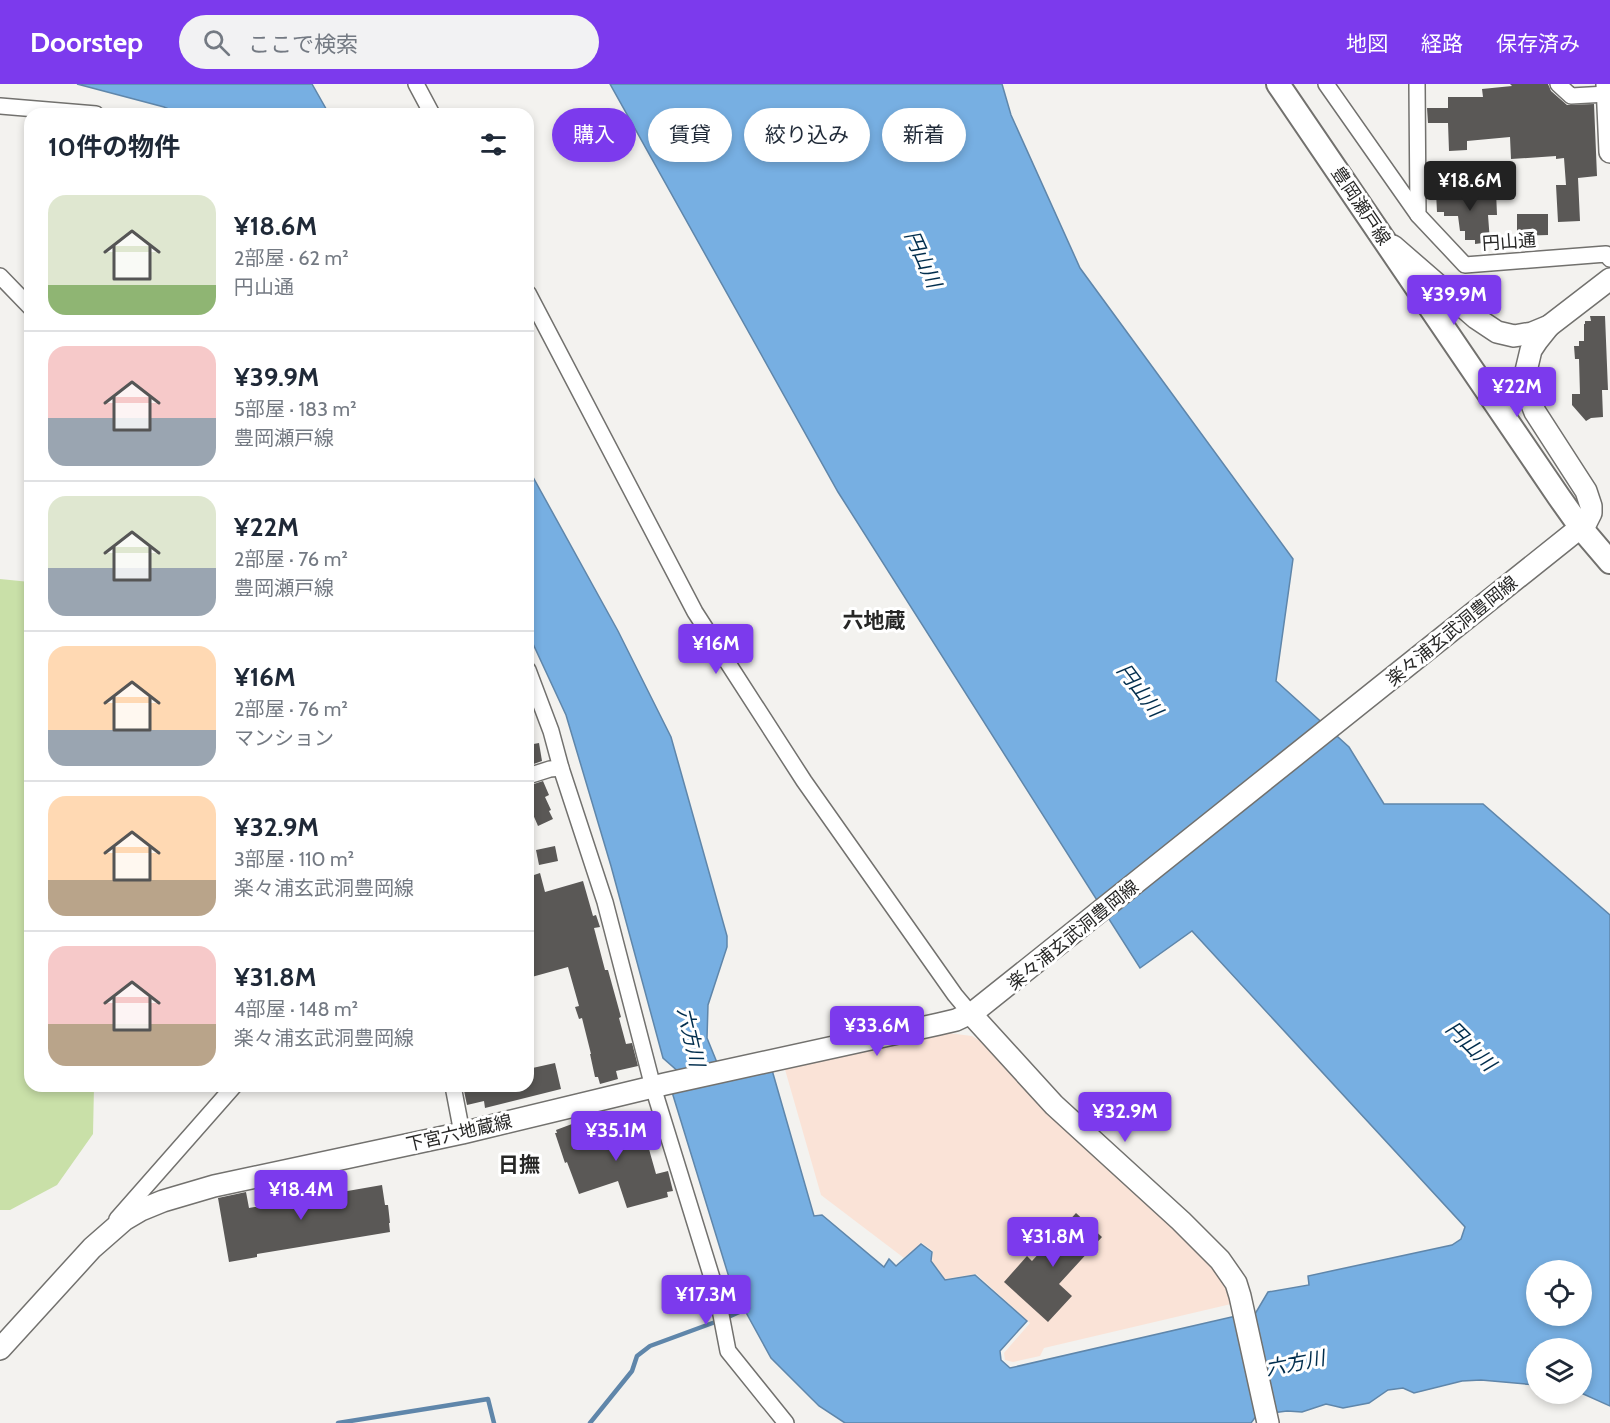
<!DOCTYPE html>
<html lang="ja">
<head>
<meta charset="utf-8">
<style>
  :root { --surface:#fff; --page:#f2f2f3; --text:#1f2937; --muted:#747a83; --line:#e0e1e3; --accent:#7c3aed }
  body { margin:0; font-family:Cabin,"Noto Sans JP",sans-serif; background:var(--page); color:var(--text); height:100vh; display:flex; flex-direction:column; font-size:22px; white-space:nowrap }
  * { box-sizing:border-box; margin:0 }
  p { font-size:20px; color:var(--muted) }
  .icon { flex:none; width:33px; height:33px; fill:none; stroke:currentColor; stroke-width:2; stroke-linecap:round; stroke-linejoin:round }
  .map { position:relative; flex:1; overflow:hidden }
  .sheet { position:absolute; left:24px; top:24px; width:510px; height:984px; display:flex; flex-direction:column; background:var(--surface); border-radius:18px; box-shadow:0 3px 9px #0003 }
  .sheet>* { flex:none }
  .guide { position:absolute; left:552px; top:24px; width:570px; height:54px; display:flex; gap:12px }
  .controls { position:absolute; left:1526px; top:1176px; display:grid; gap:12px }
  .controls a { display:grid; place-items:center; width:66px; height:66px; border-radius:50%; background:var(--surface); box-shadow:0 3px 9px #0003; font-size:30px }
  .price { position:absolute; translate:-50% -51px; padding:0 14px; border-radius:6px; background:var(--accent); color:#fff; font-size:20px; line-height:39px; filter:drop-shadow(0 2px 3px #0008) }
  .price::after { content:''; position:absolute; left:50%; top:36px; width:18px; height:14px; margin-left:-9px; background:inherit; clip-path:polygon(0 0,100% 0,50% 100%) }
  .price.on { background:#222; color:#fff }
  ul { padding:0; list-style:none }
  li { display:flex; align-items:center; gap:18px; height:150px; padding:0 24px }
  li+li { border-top:2px solid var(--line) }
  li span { display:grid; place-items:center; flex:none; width:168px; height:120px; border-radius:18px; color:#555 }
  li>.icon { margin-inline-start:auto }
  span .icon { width:72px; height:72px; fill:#fffc; stroke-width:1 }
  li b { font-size:26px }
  h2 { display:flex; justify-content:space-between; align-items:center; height:72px; padding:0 24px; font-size:26px }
  .chip { padding:0 21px; border-radius:27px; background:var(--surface); box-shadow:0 3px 9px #0003; font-size:21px; line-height:54px }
  .chip.on { background:var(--accent); color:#fff }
  header { display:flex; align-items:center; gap:36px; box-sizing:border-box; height:84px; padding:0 30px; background:var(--accent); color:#fff }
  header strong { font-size:28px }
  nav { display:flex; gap:33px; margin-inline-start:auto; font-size:21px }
  .search { width:420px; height:54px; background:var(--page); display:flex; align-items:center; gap:15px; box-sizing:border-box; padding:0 21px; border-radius:33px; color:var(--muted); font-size:22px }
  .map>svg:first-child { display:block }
  .industrial { fill:#fae3d7 }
  .green { fill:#c9e0a8 }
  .water { fill:#77afe2; stroke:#5f86aa; stroke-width:1.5; fill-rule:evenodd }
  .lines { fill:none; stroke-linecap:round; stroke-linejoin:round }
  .stream { stroke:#5f86aa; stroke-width:4.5 }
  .building { fill:#5a5856 }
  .street-casing { stroke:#72716e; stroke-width:18 }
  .secondary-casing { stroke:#72716e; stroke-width:24 }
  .primary-casing { stroke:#72716e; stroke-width:26 }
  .street { stroke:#fff; stroke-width:15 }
  .secondary { stroke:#fff; stroke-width:21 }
  .primary { stroke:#fff; stroke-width:22 }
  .labels { text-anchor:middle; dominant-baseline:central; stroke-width:6; stroke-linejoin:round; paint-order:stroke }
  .street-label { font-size:18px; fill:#272726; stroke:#fff }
  .water-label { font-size:20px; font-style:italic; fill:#002d4d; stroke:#fff }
  .quarter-label { font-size:21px; font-weight:bold; fill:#272726; stroke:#fff }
</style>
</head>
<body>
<header>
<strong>Doorstep</strong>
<div class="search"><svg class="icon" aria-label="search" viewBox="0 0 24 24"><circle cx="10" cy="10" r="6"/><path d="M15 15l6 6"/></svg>ここで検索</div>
<nav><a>地図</a><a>経路</a><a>保存済み</a></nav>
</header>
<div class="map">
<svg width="1610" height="1339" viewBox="0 0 1610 1339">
  <rect width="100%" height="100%" fill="#f3f2ef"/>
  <!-- industrial -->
  <polygon class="industrial" points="940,948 972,952 985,960 1209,1175 1227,1204 1231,1220 1044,1264 1040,1272 1013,1278 1005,1276 1004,1269 1030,1239 976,1190 945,1195 932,1177 933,1167 922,1159 904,1174 821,1111 784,982"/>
  <!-- green -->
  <polygon class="green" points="0,495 30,498 30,1002 94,1002 93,1050 57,1101 10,1126 0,1126"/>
  <!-- water -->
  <g class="water">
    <polygon points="77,0 312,0 329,30 180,30 164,23"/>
    <path d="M610,0H1002L1011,31L1080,184L1293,475L1276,597L1349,663L1384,720H1483L1610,831V1322L1581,1309V1264H1536V1301L1481,1296L1462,1297L1414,1309L1403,1304L1388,1306L1369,1319L1343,1324L1326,1320L1302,1328L1287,1327L1257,1331L1251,1339H845L819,1322L771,1274L732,1203L672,1008L681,990L663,974L611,782L566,631L528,549V384L618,547L671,653L727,852V863L708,921L707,954L718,981L772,986L814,1132L822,1131L884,1183L889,1175L896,1182L921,1160L932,1168L931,1177L945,1196L975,1191L1027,1237L1000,1267L1001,1276L1010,1284L1236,1232L1255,1230L1268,1208L1309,1201L1308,1192L1452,1161L1461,1155L1465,1143L1192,847L1140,884L838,408ZM1536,1186H1581V1232H1536Z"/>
  </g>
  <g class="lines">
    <!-- stream -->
    <g class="stream">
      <polyline points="726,1234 748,1224"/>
      <polyline points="338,1339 488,1315 494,1339"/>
      <polyline points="590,1339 632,1287 637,1272 650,1262 718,1237"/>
    </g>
  </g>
  <!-- building -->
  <g class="building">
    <polygon points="1510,0 1548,0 1551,7 1567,21 1594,20 1597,92 1578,94 1580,137 1558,138 1556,101 1566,101 1564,74 1556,75 1556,72 1511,75 1510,53 1467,57 1467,66 1449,67 1448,39 1428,39 1427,24 1448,24 1448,13 1483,13 1482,5 1512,2"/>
    <polygon points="1496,107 1497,131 1488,131 1490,158 1475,160 1475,156 1465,156 1465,147 1460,147 1458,132 1444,132 1444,128 1437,128 1436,108"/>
    <polygon points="1517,130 1548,130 1548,151 1517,152"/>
    <polygon points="1590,232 1605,232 1608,306 1602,306 1603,333 1591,334 1586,337 1572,321 1572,310 1580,310 1579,275 1575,275 1574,262 1579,262 1579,257 1584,257 1584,240 1585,240 1585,237 1591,237"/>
    <polygon points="539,659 542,677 528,682 528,661"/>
    <polygon points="543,697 549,711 545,713 551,726 549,727 553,735 538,742 528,719 528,702"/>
    <polygon points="555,762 558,777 539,781 536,766"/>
    <polygon points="540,789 545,808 583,797 593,832 596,831 600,843 594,844 605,886 608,886 621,933 619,934 626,960 632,959 638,982 616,987 618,995 600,1000 598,993 595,993 590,970 591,970 582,934 579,935 575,923 579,922 568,883 528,894 528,878 532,877 528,864 528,793"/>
    <polygon points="555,979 561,1005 485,1024 484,1017 467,1021 463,1002 528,1002 528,985"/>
    <polygon points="644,1027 648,1043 643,1044 656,1090 668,1087 673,1107 667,1108 668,1113 627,1124 618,1097 579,1110 567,1078 565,1079 555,1049 557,1049 556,1046 580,1037 590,1066 621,1058 616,1041 619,1041 617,1034"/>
    <polygon points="382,1101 385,1121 388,1121 390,1139 389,1139 390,1148 257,1170 257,1173 229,1178 218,1114 246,1108 249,1124"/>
    <polygon points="1076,1129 1102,1153 1059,1200 1072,1212 1048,1238 1004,1198 1027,1172 1032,1177"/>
  </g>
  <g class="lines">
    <defs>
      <g id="street">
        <polyline points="416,0 432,30"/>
        <polyline points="1326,0 1418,131"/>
        <polyline points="1417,0 1418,131 1465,181 1606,170 1610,175"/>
        <polyline points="1558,0 1571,12 1607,10"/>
        <polyline points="0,22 96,30"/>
        <polyline points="0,192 30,223"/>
        <polyline points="528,209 695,528 804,697 955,911 971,930"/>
        <polyline points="528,586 551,647 561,684 605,818 653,1003 717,1210 728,1267 786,1339"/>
        <polyline points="528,692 550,685 561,684"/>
        <polyline points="453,1002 462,1049"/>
        <polyline points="117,1135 234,1002"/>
      </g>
      <g id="secondary">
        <polyline points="1607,0 1610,68"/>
        <polyline points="1393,162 1476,234 1497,248 1514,252 1532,249 1549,242 1610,195"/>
        <polyline points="971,930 1054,1021 1181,1137 1220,1176 1236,1199 1240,1212 1268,1339"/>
        <polyline points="0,1265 92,1164 124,1136 141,1126 163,1117 214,1102 462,1049 665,1000 939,940 956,936 975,927 1586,439 1591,429 1591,422 1586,407 1535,328 1527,308 1526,287 1531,266 1537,257 1549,242"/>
      </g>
      <polyline id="primary" points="1278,0 1559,413 1581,444 1610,478"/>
    </defs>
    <!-- street casing -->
    <use href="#street" class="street-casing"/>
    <!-- secondary casing -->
    <use href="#secondary" class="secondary-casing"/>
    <!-- primary casing -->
    <use href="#primary" class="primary-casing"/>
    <!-- street -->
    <use href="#street" class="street"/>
    <!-- secondary -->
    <use href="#secondary" class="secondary"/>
    <!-- primary -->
    <use href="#primary" class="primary"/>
  </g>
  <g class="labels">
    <!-- street labels -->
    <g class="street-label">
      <text transform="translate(1361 122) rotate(56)">豊岡瀬戸線</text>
      <text transform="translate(1509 158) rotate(-4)">円山通</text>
      <text transform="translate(1452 547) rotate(-39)">楽々浦玄武洞豊岡線</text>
      <text transform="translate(1073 851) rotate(-39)">楽々浦玄武洞豊岡線</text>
      <text transform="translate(459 1049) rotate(-13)">下宮六地蔵線</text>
    </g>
    <!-- water labels -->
    <g class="water-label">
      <text transform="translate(923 175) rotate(66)">円山川</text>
      <text transform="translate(1140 606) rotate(53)">円山川</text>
      <text transform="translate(691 953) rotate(77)">六方川</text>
      <text transform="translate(1471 962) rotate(45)">円山川</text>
      <text transform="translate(1295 1279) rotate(-11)">六方川</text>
    </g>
    <!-- quarter labels -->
    <g class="quarter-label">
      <text x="874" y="536">六地蔵</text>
      <text x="519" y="1080">日撫</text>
    </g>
  </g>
</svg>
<div class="controls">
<a><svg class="icon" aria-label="locate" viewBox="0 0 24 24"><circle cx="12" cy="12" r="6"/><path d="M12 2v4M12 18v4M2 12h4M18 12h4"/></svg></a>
<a><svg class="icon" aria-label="layers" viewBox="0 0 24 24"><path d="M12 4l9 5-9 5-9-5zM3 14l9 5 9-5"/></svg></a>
</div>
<b class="price on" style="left:1470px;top:128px">¥18.6M</b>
<b class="price" style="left:1454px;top:242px">¥39.9M</b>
<b class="price" style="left:1517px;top:334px">¥22M</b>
<b class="price" style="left:716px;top:591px">¥16M</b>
<b class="price" style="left:877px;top:973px">¥33.6M</b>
<b class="price" style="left:1125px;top:1059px">¥32.9M</b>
<b class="price" style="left:616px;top:1078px">¥35.1M</b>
<b class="price" style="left:301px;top:1137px">¥18.4M</b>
<b class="price" style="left:1053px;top:1184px">¥31.8M</b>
<b class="price" style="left:706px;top:1242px">¥17.3M</b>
<div class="guide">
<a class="chip on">購入</a>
<a class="chip">賃貸</a>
<a class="chip">絞り込み</a>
<a class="chip">新着</a>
</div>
<section class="sheet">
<h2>10件の物件<svg class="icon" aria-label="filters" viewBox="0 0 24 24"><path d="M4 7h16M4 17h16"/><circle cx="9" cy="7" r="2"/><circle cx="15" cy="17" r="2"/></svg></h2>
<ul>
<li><span style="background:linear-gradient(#dfe7d0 75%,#8fb573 0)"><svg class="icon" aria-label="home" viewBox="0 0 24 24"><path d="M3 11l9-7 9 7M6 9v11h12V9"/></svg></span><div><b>¥18.6M</b><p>2部屋 · 62 m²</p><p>円山通</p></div></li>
<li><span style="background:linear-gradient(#f6c9c9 60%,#9aa5b1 0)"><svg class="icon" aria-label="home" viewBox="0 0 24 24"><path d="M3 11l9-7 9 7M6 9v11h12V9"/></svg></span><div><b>¥39.9M</b><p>5部屋 · 183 m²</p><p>豊岡瀬戸線</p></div></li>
<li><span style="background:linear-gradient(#dfe7d0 60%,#9aa5b1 0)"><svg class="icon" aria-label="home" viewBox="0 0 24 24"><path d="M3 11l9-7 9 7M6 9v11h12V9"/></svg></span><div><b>¥22M</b><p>2部屋 · 76 m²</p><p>豊岡瀬戸線</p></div></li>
<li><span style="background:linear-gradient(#ffd9b3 70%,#9aa5b1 0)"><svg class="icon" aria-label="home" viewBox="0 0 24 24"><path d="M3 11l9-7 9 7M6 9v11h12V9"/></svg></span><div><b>¥16M</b><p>2部屋 · 76 m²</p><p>マンション</p></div></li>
<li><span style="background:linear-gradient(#ffd9b3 70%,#b9a48a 0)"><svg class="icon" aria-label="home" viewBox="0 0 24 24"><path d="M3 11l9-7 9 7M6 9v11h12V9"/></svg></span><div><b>¥32.9M</b><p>3部屋 · 110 m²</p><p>楽々浦玄武洞豊岡線</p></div></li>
<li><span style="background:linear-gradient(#f6c9c9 65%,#b9a48a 0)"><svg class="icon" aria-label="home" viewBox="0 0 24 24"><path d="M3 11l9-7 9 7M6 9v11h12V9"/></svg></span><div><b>¥31.8M</b><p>4部屋 · 148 m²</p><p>楽々浦玄武洞豊岡線</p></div></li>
</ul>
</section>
</div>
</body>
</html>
